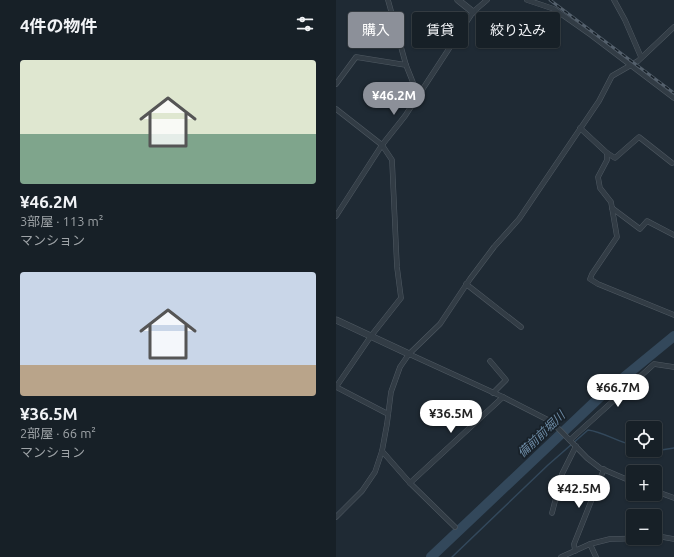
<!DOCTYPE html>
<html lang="ja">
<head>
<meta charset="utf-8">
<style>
  :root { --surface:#172027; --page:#242d33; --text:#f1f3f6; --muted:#9ea3a7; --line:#363e44; --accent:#8c9099 }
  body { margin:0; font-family:Ubuntu,"Noto Sans JP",sans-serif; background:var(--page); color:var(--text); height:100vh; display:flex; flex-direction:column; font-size:15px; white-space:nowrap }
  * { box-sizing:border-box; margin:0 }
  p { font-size:13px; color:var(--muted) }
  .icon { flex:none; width:22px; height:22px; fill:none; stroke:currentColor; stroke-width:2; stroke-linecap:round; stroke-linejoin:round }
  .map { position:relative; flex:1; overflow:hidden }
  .sheet { display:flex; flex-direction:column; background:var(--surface); width:336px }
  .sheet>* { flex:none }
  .guide { position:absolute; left:12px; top:12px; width:266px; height:36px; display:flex; gap:8px }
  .buttons { position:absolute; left:290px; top:421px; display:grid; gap:8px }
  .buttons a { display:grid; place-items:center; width:36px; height:36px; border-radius:4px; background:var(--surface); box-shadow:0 1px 3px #0004,0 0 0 1px var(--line); font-size:20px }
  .price { position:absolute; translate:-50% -34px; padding:0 9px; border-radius:14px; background:#fff; color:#222; font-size:13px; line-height:26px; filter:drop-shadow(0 1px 2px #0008) }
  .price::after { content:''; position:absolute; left:50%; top:24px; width:12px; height:9px; margin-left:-6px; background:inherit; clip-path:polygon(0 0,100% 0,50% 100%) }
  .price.selected { background:var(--accent); color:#fff }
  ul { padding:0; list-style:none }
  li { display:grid; align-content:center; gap:8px; height:212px; padding:0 20px }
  li span { display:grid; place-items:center; height:124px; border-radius:4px; color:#555 }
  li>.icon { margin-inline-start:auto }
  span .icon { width:72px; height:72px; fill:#fffc; stroke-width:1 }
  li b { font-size:17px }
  h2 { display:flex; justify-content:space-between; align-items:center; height:48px; padding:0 20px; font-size:17px }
  .chip { padding:0 14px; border-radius:4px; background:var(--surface); box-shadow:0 1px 3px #0004,0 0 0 1px var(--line); font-size:14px; line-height:36px }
  .chip.selected { background:var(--accent); color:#fff }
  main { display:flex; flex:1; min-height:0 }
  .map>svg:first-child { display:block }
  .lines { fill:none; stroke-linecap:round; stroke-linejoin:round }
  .stream { stroke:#33485b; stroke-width:1.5 }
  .river { stroke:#33485b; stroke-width:10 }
  .minor-casing { stroke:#505a63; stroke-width:5.5 }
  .tertiary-casing { stroke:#505a63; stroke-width:7 }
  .minor { stroke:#323c45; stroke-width:4.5 }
  .tertiary { stroke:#323c45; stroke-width:6 }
  .rail-casing { stroke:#54606c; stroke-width:3 }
  .rail { stroke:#182129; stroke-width:1.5; stroke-dasharray:4.5; stroke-linecap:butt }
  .labels { text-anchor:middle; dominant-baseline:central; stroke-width:3.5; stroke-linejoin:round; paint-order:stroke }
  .water-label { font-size:12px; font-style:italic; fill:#6d8ba5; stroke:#182129 }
</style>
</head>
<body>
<main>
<section class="sheet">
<h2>4件の物件<svg class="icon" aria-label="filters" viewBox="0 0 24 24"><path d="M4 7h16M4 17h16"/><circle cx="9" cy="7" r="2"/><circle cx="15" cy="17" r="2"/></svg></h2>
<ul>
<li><span style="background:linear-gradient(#dfe7d0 60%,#7fa58c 0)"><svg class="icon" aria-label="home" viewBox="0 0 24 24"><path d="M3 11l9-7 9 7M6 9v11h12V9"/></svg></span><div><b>¥46.2M</b><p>3部屋 · 113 m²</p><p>マンション</p></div></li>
<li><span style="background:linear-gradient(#c9d6e8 75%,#b9a48a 0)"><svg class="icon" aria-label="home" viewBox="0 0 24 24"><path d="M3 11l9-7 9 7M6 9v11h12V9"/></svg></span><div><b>¥36.5M</b><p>2部屋 · 66 m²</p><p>マンション</p></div></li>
</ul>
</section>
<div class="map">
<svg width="338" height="557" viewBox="0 0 338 557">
  <rect width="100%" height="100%" fill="#1f2a34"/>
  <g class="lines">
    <!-- stream -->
    <g class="stream">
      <polyline points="319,449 325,450 338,448"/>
      <path d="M116,557L212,465L252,430C268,432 281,442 297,445"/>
    </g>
    <!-- river -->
    <polyline class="river" points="95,557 265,396 338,336"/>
    <defs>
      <g id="minor">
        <polyline points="52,0 70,65 82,95"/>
        <polyline points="191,0 218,9 255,35 338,98"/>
        <polyline points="278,0 289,20 305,57"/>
        <polyline points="0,84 20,57 70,65"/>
        <polyline points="0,109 46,145 56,160 61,267 65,298 35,336 0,387 52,414"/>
        <polyline points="244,128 271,153 271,160 262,177 264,188 275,202 281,237 256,274 254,279 262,284 338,315"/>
        <polyline points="271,153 279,158 303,137 336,163"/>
        <polyline points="276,208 304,229 311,221 338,235"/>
        <polyline points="0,216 46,145 69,116 137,12 151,0"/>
        <polyline points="130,284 185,327"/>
        <polyline points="73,354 167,397 216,422 251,458 264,468 297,482"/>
        <polyline points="154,361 170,380 157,393"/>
        <polyline points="234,440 318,364 338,367"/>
        <polyline points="46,451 74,483 119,527"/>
        <polyline points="74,483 167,397"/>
        <polyline points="319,491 338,498"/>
        <polyline points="216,513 226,474 240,446"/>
        <polyline points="0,517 26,491 39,472 46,451 51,424 55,392 64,367 73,354 104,324 134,279 158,247 183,219 263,101 276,76 302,61 338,27"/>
        <polyline points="319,536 321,536 338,539"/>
        <polyline points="239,551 238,544 268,469"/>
        <polyline points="225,557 254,544"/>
        <polyline points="260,557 254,544 274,539 315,538"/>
      </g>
      <g id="tertiary">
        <polyline points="122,0 137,12"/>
        <polyline points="0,320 73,354"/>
      </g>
    </defs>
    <!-- minor casing -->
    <use href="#minor" class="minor-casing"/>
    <!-- tertiary casing -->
    <use href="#tertiary" class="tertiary-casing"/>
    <!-- minor -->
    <use href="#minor" class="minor"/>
    <!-- tertiary -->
    <use href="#tertiary" class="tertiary"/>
    <defs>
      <polyline id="rail" points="214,0 338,93"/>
    </defs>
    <!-- rail casing -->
    <use href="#rail" class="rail-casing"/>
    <!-- rail -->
    <use href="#rail" class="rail"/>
  </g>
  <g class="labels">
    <!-- water labels -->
    <g class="water-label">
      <text transform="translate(205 434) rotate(-44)">備前前堀川</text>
    </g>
  </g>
</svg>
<div class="buttons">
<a><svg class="icon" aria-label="locate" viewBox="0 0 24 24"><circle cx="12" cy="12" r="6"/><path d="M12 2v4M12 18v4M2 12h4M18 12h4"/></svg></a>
<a>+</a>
<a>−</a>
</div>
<b class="price selected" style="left:58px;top:116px">¥46.2M</b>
<b class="price" style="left:282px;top:408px">¥66.7M</b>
<b class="price" style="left:115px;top:434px">¥36.5M</b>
<b class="price" style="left:243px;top:509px">¥42.5M</b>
<div class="guide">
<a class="chip selected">購入</a>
<a class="chip">賃貸</a>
<a class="chip">絞り込み</a>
</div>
</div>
</main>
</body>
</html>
